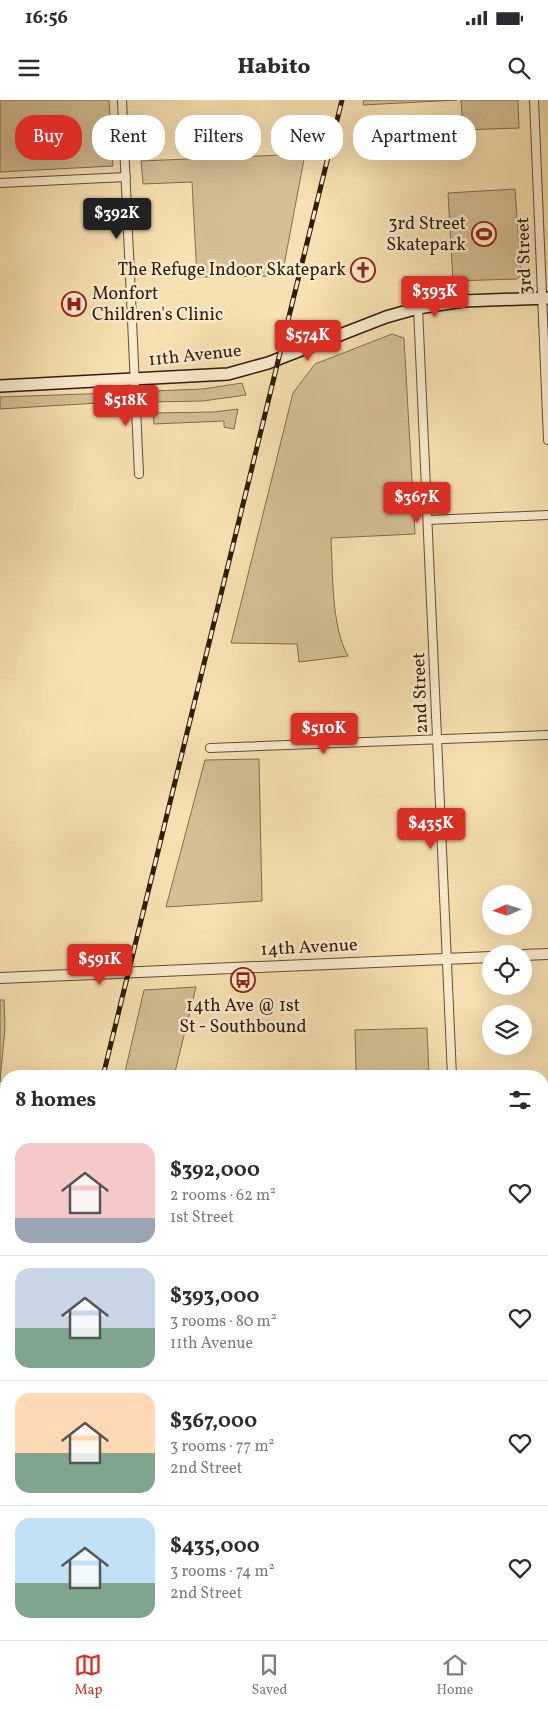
<!DOCTYPE html>
<html lang="en">
<head>
<meta charset="utf-8">
<style>
  :root { --surface:#fff; --page:#f2f2f3; --text:#2b2b33; --muted:#7c7c81; --line:#e1e1e2; --accent:#d93025 }
  body { margin:0; font-family:Vollkorn,serif; background:var(--page); color:var(--text); height:100vh; display:flex; flex-direction:column; font-size:19px; white-space:nowrap }
  * { box-sizing:border-box; margin:0 }
  p { font-size:16px; color:var(--muted) }
  .icon { flex:none; width:28px; height:28px; fill:none; stroke:currentColor; stroke-width:2; stroke-linecap:round; stroke-linejoin:round }
  .map { position:relative; flex:1; overflow:hidden }
  .drawer { position:absolute; left:0px; top:970px; width:549px; height:570px; display:flex; flex-direction:column; background:var(--surface); border-radius:20px 20px 0 0; box-shadow:0 5px 20px #0002 }
  .drawer>* { flex:none }
  .top-card { position:absolute; left:15px; top:15px; width:519px; height:45px; display:flex; gap:10px }
  .needle { width:32px; rotate:267deg }
  .fabs { position:absolute; left:482px; top:785px; display:grid; gap:10px }
  .fabs a { display:grid; place-items:center; width:50px; height:50px; border-radius:50%; background:var(--surface); box-shadow:0 5px 20px #0002; font-size:25px }
  .price { position:absolute; translate:-50% -42px; padding:0 11px; border-radius:5px; background:var(--accent); color:#fff; font-size:16px; line-height:32px; filter:drop-shadow(0 1px 2px #0008) }
  .price::after { content:''; position:absolute; left:50%; top:30px; width:15px; height:11px; margin-left:-8px; background:inherit; clip-path:polygon(0 0,100% 0,50% 100%) }
  .price.current { background:#222; color:#fff }
  ul { padding:0; list-style:none }
  li { display:flex; align-items:center; gap:15px; height:125px; padding:0 15px }
  li+li { border-top:1px solid var(--line) }
  li span { display:grid; place-items:center; flex:none; width:140px; height:100px; border-radius:15px; color:#555 }
  li>.icon { margin-inline-start:auto }
  span .icon { width:60px; height:60px; fill:#fffc; stroke-width:1 }
  li b { font-size:21px }
  h2 { display:flex; justify-content:space-between; align-items:center; height:60px; padding:0 15px; font-size:21px }
  .chip { padding:0 18px; border-radius:20px; background:var(--surface); box-shadow:0 5px 20px #0002; font-size:18px; line-height:45px }
  .chip.current { background:var(--accent); color:#fff }
  .status { display:flex; justify-content:space-between; align-items:center; height:35px; padding:0 25px; background:var(--surface); direction:ltr }
  .status svg { height:14px; fill:currentColor }
  header { display:flex; justify-content:space-between; align-items:center; height:65px; padding:0 15px; background:var(--surface); font-size:22px; font-weight:800 }
  .tabs { display:flex; justify-content:space-around; align-items:center; height:70px; border-top:1px solid var(--line); background:var(--surface); font-size:14px; color:var(--muted) }
  .tabs a { display:grid; justify-items:center; gap:2px }
  .tabs .current { color:var(--accent) }
  .map>svg:first-child { display:block }
  .green { fill:#d5bf95; stroke:#826e51 }
  .lines { fill:none; stroke-linecap:round; stroke-linejoin:round }
  .minor-casing { stroke:#614e36; stroke-width:10 }
  .tertiary-casing { stroke:#614e36; stroke-width:12 }
  .secondary-casing { stroke:#2f1d0d; stroke-width:14 }
  .minor { stroke:#faebcc; stroke-width:8 }
  .tertiary { stroke:#faebcc; stroke-width:10 }
  .secondary { stroke:#faebcc; stroke-width:11 }
  .rail-casing { stroke:#2f1d0d; stroke-width:5 }
  .rail { stroke:#faebcc; stroke-width:3; stroke-dasharray:9; stroke-linecap:butt }
  .labels { text-anchor:middle; dominant-baseline:central; stroke-width:5; stroke-linejoin:round; paint-order:stroke }
  .poi-label { font-size:18px; fill:#2f1d0d; stroke:#faebcc; text-anchor:end }
  .street-label { font-size:18px; fill:#2f1d0d; stroke:#faebcc }
</style>
</head>
<body>
<div class="status"><b>16:56</b><svg viewBox="0 0 49 12"><path d="M0 12V9h3v3zM5 12V6h3v6zM10 12V3h3v9zM15 12V0h3v12zM26 1h20v11H26zM47 4h2v5h-2z"/></svg></div>
<header><svg class="icon" aria-label="menu" viewBox="0 0 24 24"><path d="M4 6h16M4 12h16M4 18h16"/></svg>Habito<svg class="icon" aria-label="search" viewBox="0 0 24 24"><circle cx="10" cy="10" r="6"/><path d="M15 15l6 6"/></svg></header>
<div class="map">
<svg width="548" height="1540" viewBox="0 0 548 1540">
  <rect width="100%" height="100%" fill="#f7e0b1"/>
  <filter id="stains"><feTurbulence type="fractalNoise" baseFrequency=".004" numOctaves="4"/><feColorMatrix values="0 0 0 0 .2 0 0 0 0 .09 0 0 0 0 .02 0 0 0 .5 -.17"/></filter>
  <radialGradient id="worn" r=".72"><stop offset=".6" stop-color="#630" stop-opacity="0"/><stop offset="1" stop-color="#630" stop-opacity=".3"/></radialGradient>
  <!-- green -->
  <g class="green">
    <polygon points="0,0 109,0 113,66 0,72"/>
    <polygon points="364,0 457,0 363,5"/>
    <polygon points="461,0 518,0 519,28 463,30"/>
    <polygon points="305,54 282,176 197,177 192,82 143,84 141,61"/>
    <polygon points="515,89 521,175 517,179 453,181 448,93"/>
    <path d="M392,234L404,238L415,434L331,438C333,473 331,526 348,556L299,562L297,544L231,543L293,293L315,264Z"/>
    <polygon points="242,283 246,295 203,301 153,302 153,291 203,289"/>
    <polygon points="113,293 114,302 0,309 0,297"/>
    <polygon points="238,309 234,329 224,327 224,321 154,324 153,313 214,312"/>
    <polygon points="259,659 262,801 166,807 205,660"/>
    <polygon points="196,887 174,976 124,976 144,890"/>
    <polygon points="0,900 4,900 5,928 0,982"/>
    <polygon points="427,928 429,976 353,976 356,971 355,930"/>
  </g>
  <g class="lines">
    <defs>
      <g id="minor">
        <polyline points="122,0 139,374"/>
        <polyline points="534,0 548,340"/>
        <polyline points="0,83 126,77"/>
        <polyline points="418,208 452,976"/>
        <polyline points="428,420 548,415"/>
        <polyline points="210,648 548,635"/>
        <polyline points="542,1238 548,1237"/>
        <polyline points="542,1364 548,1364"/>
        <polyline points="542,1490 548,1489"/>
        <polyline points="126,1534 127,1540"/>
        <polyline points="475,1534 476,1540"/>
      </g>
      <g id="tertiary">
        <polyline points="524,855 548,854"/>
        <polyline points="0,878 491,857"/>
      </g>
      <polyline id="secondary" points="0,286 228,274 268,263 386,217 418,208 463,201 548,198"/>
    </defs>
    <!-- minor casing -->
    <use href="#minor" class="minor-casing"/>
    <!-- tertiary casing -->
    <use href="#tertiary" class="tertiary-casing"/>
    <!-- secondary casing -->
    <use href="#secondary" class="secondary-casing"/>
    <!-- minor -->
    <use href="#minor" class="minor"/>
    <!-- tertiary -->
    <use href="#tertiary" class="tertiary"/>
    <!-- secondary -->
    <use href="#secondary" class="secondary"/>
    <defs>
      <g id="rail">
        <polyline points="103,976 342,0"/>
        <polyline points="0,1396 6,1370"/>
      </g>
    </defs>
    <!-- rail casing -->
    <use href="#rail" class="rail-casing"/>
    <!-- rail -->
    <use href="#rail" class="rail"/>
  </g>
  <!-- icons -->
  <defs>
    <symbol id="stadium-ring" viewBox="-11 -11 22 22"><circle r="9.5" fill="#faebcc" stroke="#8f2418" stroke-width="1.5"/><path d="M0-5a6.5 5 0 1 0 0 10a6.5 5 0 1 0 0-10ZM-3.5-1.8h7v3.6h-7Z" fill="#8f2418"/></symbol>
    <symbol id="church-ring" viewBox="-11 -11 22 22"><circle r="9.5" fill="#faebcc" stroke="#8f2418" stroke-width="1.5"/><path d="M-1.2-6h2.4v3.5h3.3v2.4h-3.3V6h-2.4V-.1h-3.3v-2.4h3.3Z" fill="#8f2418"/></symbol>
    <symbol id="hospital-ring" viewBox="-11 -11 22 22"><circle r="9.5" fill="#faebcc" stroke="#8f2418" stroke-width="1.5"/><path d="M-5-5h3v3.5h4V-5h3V5h-3V1.5h-4V5h-3Z" fill="#8f2418"/></symbol>
    <symbol id="bus-ring" viewBox="-11 -11 22 22"><circle r="9.5" fill="#faebcc" stroke="#8f2418" stroke-width="1.5"/><path d="M-5-6H5V4H4V6H2V4H-2V6H-4V4H-5ZM-3.5-4V0h7V-4ZM-3.5 1.2v1.5H-2V1.2ZM2 1.2v1.5H3.5V1.2Z" fill="#8f2418"/></symbol>
  </defs>
  <g fill-rule="evenodd">
    <use href="#stadium-ring" x="470" y="120" width="28" height="28"/>
    <use href="#church-ring" x="349" y="156" width="28" height="28"/>
    <use href="#hospital-ring" x="60" y="190" width="28" height="28"/>
    <use href="#bus-ring" x="229" y="866" width="28" height="28"/>
  </g>
  <g class="labels">
    <!-- poi labels -->
    <g class="poi-label">
      <text x="466" y="124">3rd Street<tspan x="466" dy="21">Skatepark</tspan></text>
      <text x="346" y="170">The Refuge Indoor Skatepark</text>
      <text x="92" y="194" text-anchor="start">Monfort<tspan x="92" dy="21">Children's Clinic</tspan></text>
      <text x="243" y="906" text-anchor="middle">14th Ave @ 1st<tspan x="243" dy="21">St - Southbound</tspan></text>
    </g>
    <!-- street labels -->
    <g class="street-label">
      <text transform="translate(525 156) rotate(-92)">3rd Street</text>
      <text transform="translate(195 256) rotate(-6)">11th Avenue</text>
      <text transform="translate(421 593) rotate(-92)">2nd Street</text>
      <text transform="translate(309 848) rotate(-3)">14th Avenue</text>
    </g>
  </g>
  <rect width="100%" height="100%" filter="url(#stains)"/>
  <rect width="100%" height="100%" fill="url(#worn)"/>
</svg>
<div class="fabs">
<a><svg class="needle" viewBox="-14 -14 28 28"><path d="M0-13l5 13h-10z" fill="#e53935"/><path d="M0 13l5-13h-10z" fill="#7c7c81"/></svg></a>
<a><svg class="icon" aria-label="locate" viewBox="0 0 24 24"><circle cx="12" cy="12" r="6"/><path d="M12 2v4M12 18v4M2 12h4M18 12h4"/></svg></a>
<a><svg class="icon" aria-label="layers" viewBox="0 0 24 24"><path d="M12 4l9 5-9 5-9-5zM3 14l9 5 9-5"/></svg></a>
</div>
<b class="price current" style="left:117px;top:140px">$392K</b>
<b class="price" style="left:435px;top:218px">$393K</b>
<b class="price" style="left:308px;top:262px">$574K</b>
<b class="price" style="left:126px;top:327px">$518K</b>
<b class="price" style="left:417px;top:424px">$367K</b>
<b class="price" style="left:324px;top:655px">$510K</b>
<b class="price" style="left:431px;top:750px">$435K</b>
<b class="price" style="left:100px;top:886px">$591K</b>
<div class="top-card">
<a class="chip current">Buy</a>
<a class="chip">Rent</a>
<a class="chip">Filters</a>
<a class="chip">New</a>
<a class="chip">Apartment</a>
</div>
<section class="drawer">
<h2>8 homes<svg class="icon" aria-label="filters" viewBox="0 0 24 24"><path d="M4 7h16M4 17h16"/><circle cx="9" cy="7" r="2"/><circle cx="15" cy="17" r="2"/></svg></h2>
<ul>
<li><span style="background:linear-gradient(#f6c9c9 75%,#9aa5b1 0)"><svg class="icon" aria-label="home" viewBox="0 0 24 24"><path d="M3 11l9-7 9 7M6 9v11h12V9"/></svg></span><div><b>$392,000</b><p>2 rooms · 62 m²</p><p>1st Street</p></div><svg class="icon" aria-label="heart" viewBox="0 0 24 24"><path d="M12 20l-8-8c-3-5 5-10 8-4 3-6 11-1 8 4z"/></svg></li>
<li><span style="background:linear-gradient(#c9d6e8 60%,#7fa58c 0)"><svg class="icon" aria-label="home" viewBox="0 0 24 24"><path d="M3 11l9-7 9 7M6 9v11h12V9"/></svg></span><div><b>$393,000</b><p>3 rooms · 80 m²</p><p>11th Avenue</p></div><svg class="icon" aria-label="heart" viewBox="0 0 24 24"><path d="M12 20l-8-8c-3-5 5-10 8-4 3-6 11-1 8 4z"/></svg></li>
<li><span style="background:linear-gradient(#ffd9b3 60%,#7fa58c 0)"><svg class="icon" aria-label="home" viewBox="0 0 24 24"><path d="M3 11l9-7 9 7M6 9v11h12V9"/></svg></span><div><b>$367,000</b><p>3 rooms · 77 m²</p><p>2nd Street</p></div><svg class="icon" aria-label="heart" viewBox="0 0 24 24"><path d="M12 20l-8-8c-3-5 5-10 8-4 3-6 11-1 8 4z"/></svg></li>
<li><span style="background:linear-gradient(#bfe0f5 65%,#7fa58c 0)"><svg class="icon" aria-label="home" viewBox="0 0 24 24"><path d="M3 11l9-7 9 7M6 9v11h12V9"/></svg></span><div><b>$435,000</b><p>3 rooms · 74 m²</p><p>2nd Street</p></div><svg class="icon" aria-label="heart" viewBox="0 0 24 24"><path d="M12 20l-8-8c-3-5 5-10 8-4 3-6 11-1 8 4z"/></svg></li>
</ul>
</section>
</div>
<nav class="tabs">
<a class="current"><svg class="icon" aria-label="map" viewBox="0 0 24 24"><path d="M3 6l6-2 6 2 6-2v14l-6 2-6-2-6 2zM9 4v14M15 6v14"/></svg>Map</a>
<a><svg class="icon" aria-label="saved" viewBox="0 0 24 24"><path d="M7 4h10v16l-5-4-5 4z"/></svg>Saved</a>
<a><svg class="icon" aria-label="home" viewBox="0 0 24 24"><path d="M3 11l9-7 9 7M6 9v11h12V9"/></svg>Home</a>
</nav>
</body>
</html>
